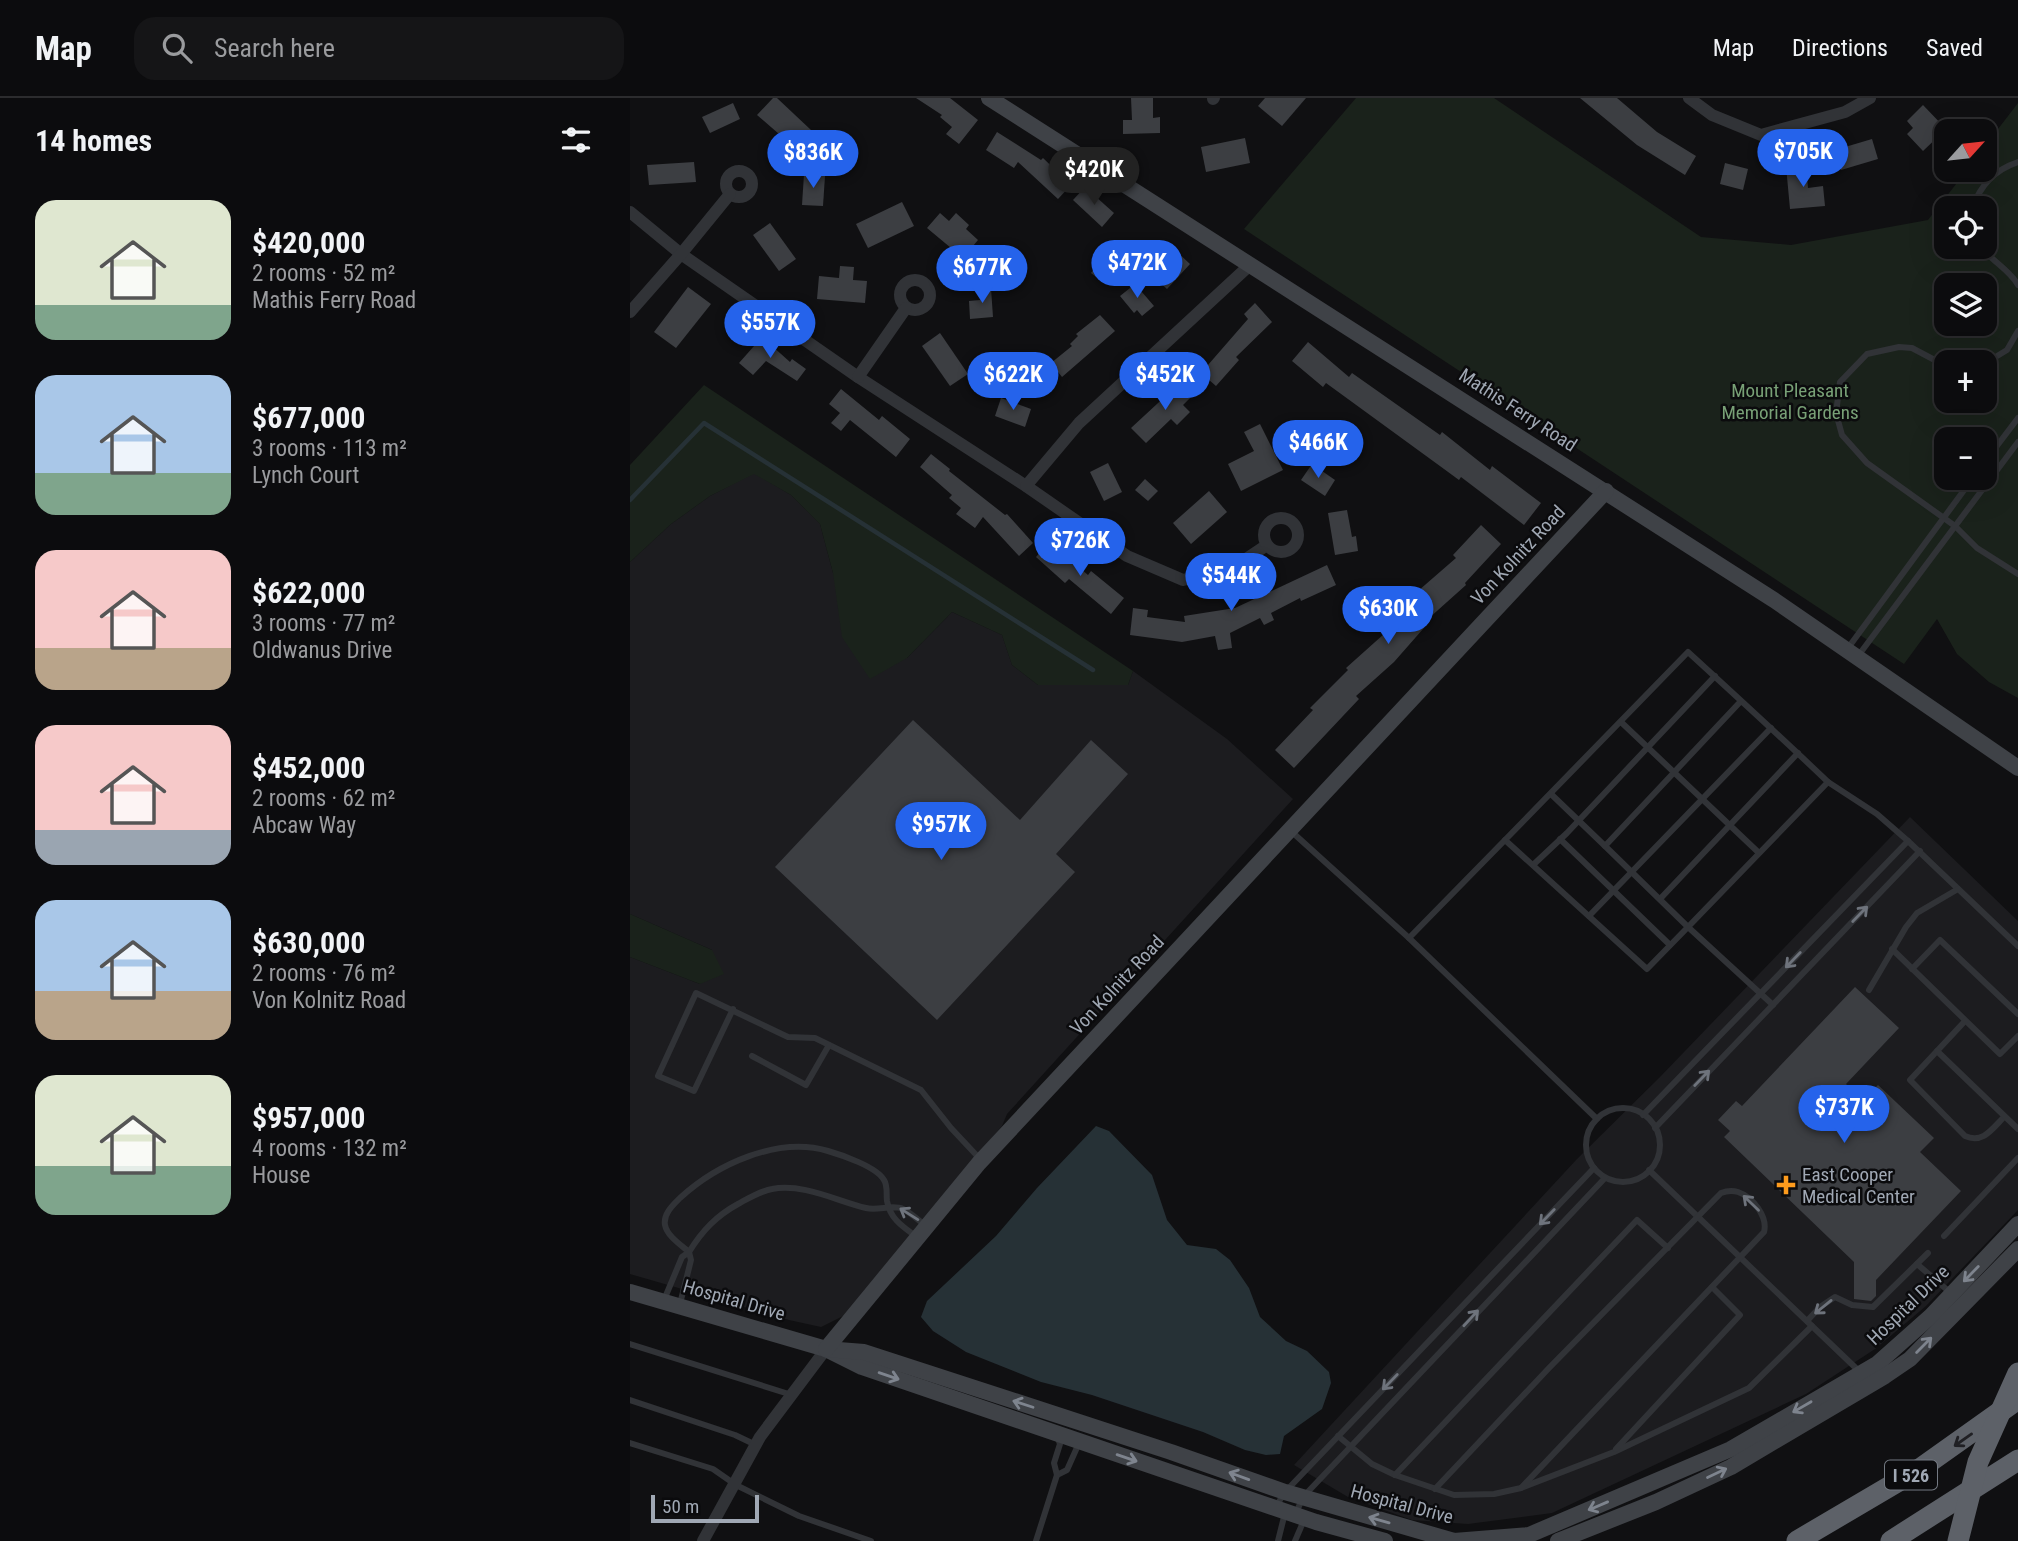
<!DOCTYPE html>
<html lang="en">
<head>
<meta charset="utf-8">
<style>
  :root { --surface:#0c0c0e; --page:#151517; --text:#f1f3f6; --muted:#9a9b9e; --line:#2c2c2e; --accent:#2563eb }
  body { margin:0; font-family:"Roboto Condensed",sans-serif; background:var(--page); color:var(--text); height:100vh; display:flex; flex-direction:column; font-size:26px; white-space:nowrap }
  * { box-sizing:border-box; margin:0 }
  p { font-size:23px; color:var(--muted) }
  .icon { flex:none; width:38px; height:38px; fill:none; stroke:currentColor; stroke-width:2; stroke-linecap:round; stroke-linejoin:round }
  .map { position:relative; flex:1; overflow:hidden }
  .side { display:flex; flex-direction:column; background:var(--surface); width:630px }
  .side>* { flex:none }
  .needle { width:46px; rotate:63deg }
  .tools { position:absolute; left:1304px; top:21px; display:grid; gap:14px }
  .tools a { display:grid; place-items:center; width:63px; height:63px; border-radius:14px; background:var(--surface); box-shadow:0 7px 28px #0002,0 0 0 2px var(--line); font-size:35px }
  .scale { position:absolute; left:21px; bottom:18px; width:108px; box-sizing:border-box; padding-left:7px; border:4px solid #a0a8b4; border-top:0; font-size:19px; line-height:24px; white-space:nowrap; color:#a0a8b4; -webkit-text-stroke:5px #0b0b0d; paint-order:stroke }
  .price { position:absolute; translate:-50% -60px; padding:0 16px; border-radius:24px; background:var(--accent); color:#fff; font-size:23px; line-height:46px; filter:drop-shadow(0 2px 4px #0008) }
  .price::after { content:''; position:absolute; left:50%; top:42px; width:21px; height:16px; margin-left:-10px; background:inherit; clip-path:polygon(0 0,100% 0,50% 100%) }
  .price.active { background:#222; color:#fff }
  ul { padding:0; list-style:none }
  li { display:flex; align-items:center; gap:21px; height:175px; padding:0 35px }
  li span { display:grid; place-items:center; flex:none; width:196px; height:140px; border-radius:21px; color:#555 }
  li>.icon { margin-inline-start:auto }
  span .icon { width:84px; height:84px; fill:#fffc; stroke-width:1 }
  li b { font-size:30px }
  h2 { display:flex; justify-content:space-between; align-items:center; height:84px; padding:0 35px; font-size:30px }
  header { display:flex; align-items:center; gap:42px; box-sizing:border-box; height:98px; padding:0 35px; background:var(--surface); border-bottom:2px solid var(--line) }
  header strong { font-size:33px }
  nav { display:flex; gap:38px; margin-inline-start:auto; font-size:24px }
  .search { width:490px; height:63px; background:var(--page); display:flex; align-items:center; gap:18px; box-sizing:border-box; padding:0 24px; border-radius:21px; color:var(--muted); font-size:26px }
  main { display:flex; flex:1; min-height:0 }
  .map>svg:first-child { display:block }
  .built { fill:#1c1c1f }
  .green { fill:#1a221b; fill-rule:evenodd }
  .water { fill:#263136 }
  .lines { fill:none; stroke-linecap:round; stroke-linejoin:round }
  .stream { stroke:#263136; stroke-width:4.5 }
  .building { fill:#3c3e42 }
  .lane { stroke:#313337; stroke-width:6 }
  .street { stroke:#313337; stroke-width:12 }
  .secondary { stroke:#3f4247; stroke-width:16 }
  .highway { stroke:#5d6168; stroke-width:21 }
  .highway-bridge { stroke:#5d6168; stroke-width:21 }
  .oneway { stroke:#6e737c }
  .oneway2 { stroke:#7e848e }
  .oneway3 { stroke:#202024 }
  .poi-dot { fill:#fd9b1d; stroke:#0b0b0d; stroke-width:2.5 }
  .labels { text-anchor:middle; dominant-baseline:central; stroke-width:5; stroke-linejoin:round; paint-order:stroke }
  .shield { fill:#0b0b0d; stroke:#737982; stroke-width:2 }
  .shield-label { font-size:18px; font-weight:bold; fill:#a0a8b4 }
  .park-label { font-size:19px; fill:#78a076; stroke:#0b0b0d }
  .street-label { font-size:19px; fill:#a0a8b4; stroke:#0b0b0d }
  .poi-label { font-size:19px; fill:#a0a8b4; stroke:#0b0b0d; text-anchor:start }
</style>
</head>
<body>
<header>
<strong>Map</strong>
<div class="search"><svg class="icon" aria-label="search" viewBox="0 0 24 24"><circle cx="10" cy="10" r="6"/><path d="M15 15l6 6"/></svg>Search here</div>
<nav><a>Map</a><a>Directions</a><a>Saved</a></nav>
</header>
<main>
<section class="side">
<h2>14 homes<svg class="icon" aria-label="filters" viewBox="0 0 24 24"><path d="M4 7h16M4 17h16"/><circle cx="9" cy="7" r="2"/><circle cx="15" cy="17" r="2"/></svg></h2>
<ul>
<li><span style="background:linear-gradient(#dfe7d0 75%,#7fa58c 0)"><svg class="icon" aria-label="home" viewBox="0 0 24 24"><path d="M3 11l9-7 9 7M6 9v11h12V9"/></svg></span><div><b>$420,000</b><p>2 rooms · 52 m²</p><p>Mathis Ferry Road</p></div></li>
<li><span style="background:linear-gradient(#a9c7e8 70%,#7fa58c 0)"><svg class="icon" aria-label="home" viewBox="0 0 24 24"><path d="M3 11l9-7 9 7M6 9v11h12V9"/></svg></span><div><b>$677,000</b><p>3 rooms · 113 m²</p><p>Lynch Court</p></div></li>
<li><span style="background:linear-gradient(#f6c9c9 70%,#b9a48a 0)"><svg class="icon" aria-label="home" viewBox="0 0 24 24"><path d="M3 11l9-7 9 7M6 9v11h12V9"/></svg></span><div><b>$622,000</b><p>3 rooms · 77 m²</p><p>Oldwanus Drive</p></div></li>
<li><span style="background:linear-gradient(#f6c9c9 75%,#9aa5b1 0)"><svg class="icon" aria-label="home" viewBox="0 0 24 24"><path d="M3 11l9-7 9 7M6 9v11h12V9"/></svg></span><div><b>$452,000</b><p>2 rooms · 62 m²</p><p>Abcaw Way</p></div></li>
<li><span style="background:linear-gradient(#a9c7e8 65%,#b9a48a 0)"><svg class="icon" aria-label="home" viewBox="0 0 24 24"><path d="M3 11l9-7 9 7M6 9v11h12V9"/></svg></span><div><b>$630,000</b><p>2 rooms · 76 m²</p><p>Von Kolnitz Road</p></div></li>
<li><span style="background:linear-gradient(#dfe7d0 65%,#7fa58c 0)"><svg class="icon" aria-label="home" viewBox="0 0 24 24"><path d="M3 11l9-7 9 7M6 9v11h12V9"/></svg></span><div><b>$957,000</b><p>4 rooms · 132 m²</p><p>House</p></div></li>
</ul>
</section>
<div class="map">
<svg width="1388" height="1443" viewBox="0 0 1388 1443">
  <rect width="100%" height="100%" fill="#101012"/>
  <!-- built -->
  <g class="built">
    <polygon points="124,375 161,397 190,426 203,475 277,560 322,514 372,537 382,567 408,587 498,587 503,573 597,641 663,701 377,1016 372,1028 215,1217 191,1229 159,1222 0,1176 0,859 70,886 82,852 0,816 0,464 41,426 80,398"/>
    <polygon points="1280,719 1388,823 1388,1112 1296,1208 1245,1251 1176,1296 922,1415 838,1426 782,1422 718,1399 664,1367 947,1061 1030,979"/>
  </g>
  <!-- green -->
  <g class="green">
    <path d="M726,0H864L1071,139L1161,147L1298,122L1337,72H1354L1355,48L1388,5V600L1359,584L1327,556L1307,521L1274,566L614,131ZM1316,110H1354V149H1316ZM1316,187H1354V226H1316ZM1316,264H1354V303H1316ZM1316,341H1354V380H1316Z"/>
    <polygon points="74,287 503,573 498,587 408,587 382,567 372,537 322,514 277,560 240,581 212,539 203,475 190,426 161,397 124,376 80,398 41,426 0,464 0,367"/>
    <polygon points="0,816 82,852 94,876 70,886 0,859"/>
  </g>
  <!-- water -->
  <polygon class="water" points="466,1028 479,1033 522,1077 537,1122 557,1147 586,1151 600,1162 619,1190 630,1219 656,1243 677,1253 699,1274 701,1285 692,1311 654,1338 650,1356 636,1357 615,1352 573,1334 462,1297 411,1284 336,1254 303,1233 291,1219 297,1203 366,1138 407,1090"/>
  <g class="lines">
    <!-- stream -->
    <polyline class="stream" points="0,402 74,325 463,572"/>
  </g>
  <!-- building -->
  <g class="building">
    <polygon points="143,0 147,0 181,32 157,58 142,44 149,36 127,17"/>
    <polygon points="286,0 320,0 348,22 329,46 316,36 322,29 310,19 312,17"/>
    <polygon points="501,0 523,0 523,20 530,19 530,35 493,36 493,22 502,22"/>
    <polygon points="635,0 676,0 652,28 628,8"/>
    <polygon points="950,0 987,0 1027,34 1066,58 1055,77 1007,47"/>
    <polygon points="103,5 110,21 80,35 72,19"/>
    <polygon points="1293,7 1316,31 1293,53 1277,36 1283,30 1277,23"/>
    <polygon points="367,34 411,62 413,60 441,87 428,101 388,64 384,70 356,52"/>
    <polygon points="615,40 620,65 576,74 571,49"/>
    <polygon points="1242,41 1248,61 1211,72 1205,52"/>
    <polygon points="64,64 66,84 19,87 17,67"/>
    <polygon points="1095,65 1118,71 1113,92 1090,86"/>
    <polygon points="1176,66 1178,90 1193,88 1195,108 1160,111 1156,68"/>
    <polygon points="174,76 195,78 193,108 172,107"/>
    <polygon points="455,89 484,115 472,129 443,102"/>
    <polygon points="272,104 284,128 238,150 226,126"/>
    <polygon points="310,115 319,123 326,115 339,127 336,131 348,142 333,160 297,130"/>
    <polygon points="140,125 166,161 149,173 123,137"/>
    <polygon points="525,146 539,159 545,152 560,166 537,191 521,176 528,169 515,156"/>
    <polygon points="471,162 484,172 474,185 461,175"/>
    <polygon points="210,168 224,169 223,182 237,183 235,205 187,201 189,178 209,180"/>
    <polygon points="505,186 524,208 512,218 507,212 504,215 490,198"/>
    <polygon points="58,189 81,206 46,250 24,234"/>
    <polygon points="349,190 361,190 363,219 340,221 339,203 350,202"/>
    <polygon points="625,205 642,224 606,259 609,262 586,288 571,275 618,221 614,216"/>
    <polygon points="470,217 485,233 432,279 421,265 442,248 440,246 448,238 446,236"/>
    <polygon points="310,235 338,276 320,288 292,248"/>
    <polygon points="132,239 160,264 162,261 176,271 167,283 136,263 123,277 109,265"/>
    <polygon points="678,244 719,279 722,275 810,337 812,334 860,372 862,368 911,405 894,427 831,379 829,382 814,371 696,285 693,289 662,263"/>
    <polygon points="554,281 567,293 553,307 560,314 547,327 541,321 516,345 501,330"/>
    <polygon points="211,291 249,322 252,318 280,341 266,359 220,322 211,333 201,325 210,315 199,306"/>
    <polygon points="371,300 401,311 395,329 365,318"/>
    <polygon points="630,326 653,372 611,393 598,366 624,353 614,334"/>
    <polygon points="301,356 320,371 319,373 375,417 377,416 403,445 389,458 353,419 345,430 326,416 331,410 319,400 322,397 290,369"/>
    <polygon points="478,365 492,394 474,403 460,374"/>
    <polygon points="682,366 705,382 695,398 671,382"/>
    <polygon points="515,381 528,393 518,403 505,392"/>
    <polygon points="579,393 597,414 561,446 543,425"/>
    <polygon points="717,412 722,439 726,438 728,453 705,457 698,415"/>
    <polygon points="851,427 871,446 835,485 836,487 798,521 800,523 764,564 726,598 729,601 664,670 645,652 683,612 680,610 718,572 716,570 754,536 752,534 788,493 826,460 823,457"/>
    <polygon points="419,444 458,477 461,473 494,500 481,516 439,481 435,485 406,459"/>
    <polygon points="697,467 706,487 671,503 670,500 641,515 644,522 634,527 630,520 600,535 602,550 588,552 585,538 552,544 500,537 503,510 518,512 517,519 555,524 554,518 605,510"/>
    <polygon points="283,622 390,722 461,642 498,676 426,756 445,774 307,922 145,769"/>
    <polygon points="1225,889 1269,930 1216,986 1233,1002 1248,987 1304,1040 1290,1054 1331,1093 1246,1182 1246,1198 1241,1203 1224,1201 1224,1164 1094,1039 1100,1033 1088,1022 1106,1003 1112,1008"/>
  </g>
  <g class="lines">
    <!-- lane -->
    <g class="lane">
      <path d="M1342,110C1351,87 1364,72 1388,64"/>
      <path d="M1352,149C1362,164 1379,171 1388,187"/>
      <polyline points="1354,266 1377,252 1388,233"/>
      <polyline points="1316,268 1282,250 1269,249 1237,256 1210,284 1206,315 1212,337 1237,365 1325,428 1347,450 1388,476"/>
      <polyline points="1354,365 1388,320"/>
      <polyline points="1218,550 1343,380"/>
      <polyline points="1228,558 1388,344"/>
      <path d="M1111,603L975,748L1058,829L1198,684C1152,640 1105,597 1058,554L875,742L1017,871L1058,829L1143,907"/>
      <polyline points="991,624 1128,754"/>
      <polyline points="1198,684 1247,716 1278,743 1388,848"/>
      <polyline points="921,696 975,748"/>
      <polyline points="662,734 779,840"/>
      <polyline points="930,741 1040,847"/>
      <polyline points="875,742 779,840 967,1021"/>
      <polyline points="903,767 937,735 1085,578"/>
      <polyline points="1030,801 1168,655"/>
      <polyline points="959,818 1141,630"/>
      <polyline points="1262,851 1370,956 1388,938"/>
      <polyline points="1282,871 1310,842 1388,916"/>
      <polyline points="1239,892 1276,829 1287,815 1328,791"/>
      <polyline points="103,911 64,993 28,978 66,895 158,939 185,940 291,992 321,1030 350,1061"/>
      <path d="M1335,923L1280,982L1335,1038C1353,1046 1362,1031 1374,1019"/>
      <polyline points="1307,953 1388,1031"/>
      <polyline points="122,958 176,987 199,947"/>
      <circle cx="993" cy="1047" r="37"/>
      <polyline points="1013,1017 1278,743"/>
      <polyline points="1025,1030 1290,753"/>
      <polyline points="1019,1072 1230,1274"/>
      <polyline points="1314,1138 1388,1060"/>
      <path d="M287,1139C273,1129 260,1121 257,1103C256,1096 258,1088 254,1082C247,1069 212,1057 198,1053C148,1038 87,1066 50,1100C43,1107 33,1116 35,1127C37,1138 51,1147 59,1154C72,1133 86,1118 108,1106C119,1100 130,1093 142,1091C173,1085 207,1103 236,1110C248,1113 263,1106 273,1111C281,1115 288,1122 295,1127"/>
      <polyline points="1287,1166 1322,1196"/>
      <polyline points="34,1202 52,1159 59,1154 61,1162 50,1206"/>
      <polyline points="1177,1223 1190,1209 1205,1199 1222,1207 1243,1209 1298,1155"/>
      <polyline points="0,1246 162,1297"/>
      <polyline points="0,1302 105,1337 126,1347"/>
      <polyline points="708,1338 742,1366 765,1377 824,1397 864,1396 891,1390 984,1354 1119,1290 1182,1228"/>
      <polyline points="0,1345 83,1371 106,1387 169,1418 241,1443"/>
      <polyline points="986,1351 1110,1217 1082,1189"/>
      <polyline points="427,1377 437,1372 449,1345"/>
      <polyline points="765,1377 1007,1122 1038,1150"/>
      <path d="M805,1391L919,1270L1091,1095C1096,1093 1102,1092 1108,1094C1123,1099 1138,1119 1134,1134L891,1390"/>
      <polyline points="645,1410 655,1394 964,1070"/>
      <polyline points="666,1415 673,1399 975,1080"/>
      <polyline points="406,1443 427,1377 424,1365 430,1346 427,1338"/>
      <polyline points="648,1443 655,1415"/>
      <polyline points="665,1443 674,1422"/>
    </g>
    <!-- street -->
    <g class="street">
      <polyline points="1059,0 1082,17 1131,37 1215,14 1240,0"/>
      <polyline points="583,1 584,0"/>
      <circle cx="109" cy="86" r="13"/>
      <polyline points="0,114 51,156 228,279 396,388 497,458 553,482 604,469 637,447"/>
      <circle cx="285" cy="197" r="15"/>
      <polyline points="0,214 51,156 100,96"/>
      <polyline points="228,279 276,210"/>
      <polyline points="396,388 449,325 621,166"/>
      <circle cx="651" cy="437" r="17"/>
      <polyline points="73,1443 130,1339 196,1251"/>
    </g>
    <!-- secondary -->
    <g class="secondary">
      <polyline points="359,0 1144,502 1388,670"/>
      <polyline points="0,1194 196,1251 232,1269 686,1424 755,1443"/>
      <polyline points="196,1251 234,1254 541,1354 655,1394 824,1443 899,1437 1101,1351 1247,1266 1301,1218 1388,1126"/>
      <polyline points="196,1251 349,1065 976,393"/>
      <polyline points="928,1443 1026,1404 1101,1369 1255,1278 1280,1261 1388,1151"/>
    </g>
    <!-- highway -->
    <g class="highway">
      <polyline points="1167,1443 1291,1370 1388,1301"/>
      <polyline points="1261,1443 1388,1362"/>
    </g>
    <!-- highway-bridge -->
    <polyline class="highway-bridge" points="1328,1443 1348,1364 1388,1275"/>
  </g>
  <!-- one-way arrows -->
  <defs><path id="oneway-shaft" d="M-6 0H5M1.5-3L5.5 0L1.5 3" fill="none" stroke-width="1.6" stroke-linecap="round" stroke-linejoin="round" transform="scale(1.75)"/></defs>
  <g class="oneway">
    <use href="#oneway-shaft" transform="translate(1230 816) rotate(-46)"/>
    <use href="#oneway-shaft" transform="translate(1163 862) rotate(134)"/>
    <use href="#oneway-shaft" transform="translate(1072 980) rotate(-46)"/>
    <use href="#oneway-shaft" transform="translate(1121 1105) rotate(-136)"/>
    <use href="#oneway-shaft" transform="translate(279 1116) rotate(-148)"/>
    <use href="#oneway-shaft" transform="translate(917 1119) rotate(134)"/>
    <use href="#oneway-shaft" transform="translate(1193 1209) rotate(141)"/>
    <use href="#oneway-shaft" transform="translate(841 1220) rotate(-47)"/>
    <use href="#oneway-shaft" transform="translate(760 1284) rotate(134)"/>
  </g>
  <g class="oneway2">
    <use href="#oneway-shaft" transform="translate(1341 1176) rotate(134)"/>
    <use href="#oneway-shaft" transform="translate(1294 1247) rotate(-45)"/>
    <use href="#oneway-shaft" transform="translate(259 1278) rotate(19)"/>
    <use href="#oneway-shaft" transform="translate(393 1306) rotate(-162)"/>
    <use href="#oneway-shaft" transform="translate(1172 1309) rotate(150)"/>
    <use href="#oneway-shaft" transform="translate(497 1360) rotate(19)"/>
    <use href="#oneway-shaft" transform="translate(1087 1375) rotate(-25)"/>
    <use href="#oneway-shaft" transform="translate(609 1378) rotate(-160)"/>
    <use href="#oneway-shaft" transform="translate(968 1408) rotate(157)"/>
    <use href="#oneway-shaft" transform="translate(749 1422) rotate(-164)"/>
  </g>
  <use class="oneway3" href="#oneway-shaft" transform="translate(1333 1342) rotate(145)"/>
  <!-- markers -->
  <path class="poi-dot" d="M1152.5 1076.5h7v7h7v7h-7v7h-7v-7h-7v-7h7z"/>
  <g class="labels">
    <!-- shield labels -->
    <rect class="shield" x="1255" y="1362.5" width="52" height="29" rx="5"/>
    <g class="shield-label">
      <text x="1281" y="1377">I 526</text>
    </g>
    <!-- park labels -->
    <g class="park-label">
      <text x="1160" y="292">Mount Pleasant<tspan x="1160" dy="22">Memorial Gardens</tspan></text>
    </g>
    <!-- street labels -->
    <g class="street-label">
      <text transform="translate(888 312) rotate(33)">Mathis Ferry Road</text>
      <text transform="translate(888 457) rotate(-47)">Von Kolnitz Road</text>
      <text transform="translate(487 887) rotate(-47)">Von Kolnitz Road</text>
      <text transform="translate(104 1202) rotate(16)">Hospital Drive</text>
      <text transform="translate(1278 1207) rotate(-44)">Hospital Drive</text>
      <text transform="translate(772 1406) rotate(15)">Hospital Drive</text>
    </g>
    <!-- poi labels -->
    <g class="poi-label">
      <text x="1172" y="1076">East Cooper<tspan x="1172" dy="22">Medical Center</tspan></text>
    </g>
  </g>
</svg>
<div class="tools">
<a><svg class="needle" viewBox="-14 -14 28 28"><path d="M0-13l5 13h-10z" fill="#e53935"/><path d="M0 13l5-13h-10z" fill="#9a9b9e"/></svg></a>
<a><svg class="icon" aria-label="locate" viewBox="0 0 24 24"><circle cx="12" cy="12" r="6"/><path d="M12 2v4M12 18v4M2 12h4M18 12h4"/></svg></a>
<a><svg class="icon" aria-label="layers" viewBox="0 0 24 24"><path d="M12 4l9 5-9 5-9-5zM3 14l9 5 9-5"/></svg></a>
<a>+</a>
<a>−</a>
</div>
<div class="scale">50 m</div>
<b class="price" style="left:1173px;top:91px">$705K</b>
<b class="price" style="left:183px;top:92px">$836K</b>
<b class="price active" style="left:464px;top:109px">$420K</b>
<b class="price" style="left:507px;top:202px">$472K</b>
<b class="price" style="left:352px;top:207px">$677K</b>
<b class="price" style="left:140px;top:262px">$557K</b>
<b class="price" style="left:383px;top:314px">$622K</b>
<b class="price" style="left:535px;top:314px">$452K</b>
<b class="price" style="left:688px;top:382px">$466K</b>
<b class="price" style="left:450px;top:480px">$726K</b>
<b class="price" style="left:601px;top:515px">$544K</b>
<b class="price" style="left:758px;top:548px">$630K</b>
<b class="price" style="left:311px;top:764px">$957K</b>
<b class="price" style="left:1214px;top:1047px">$737K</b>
</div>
</main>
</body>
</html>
